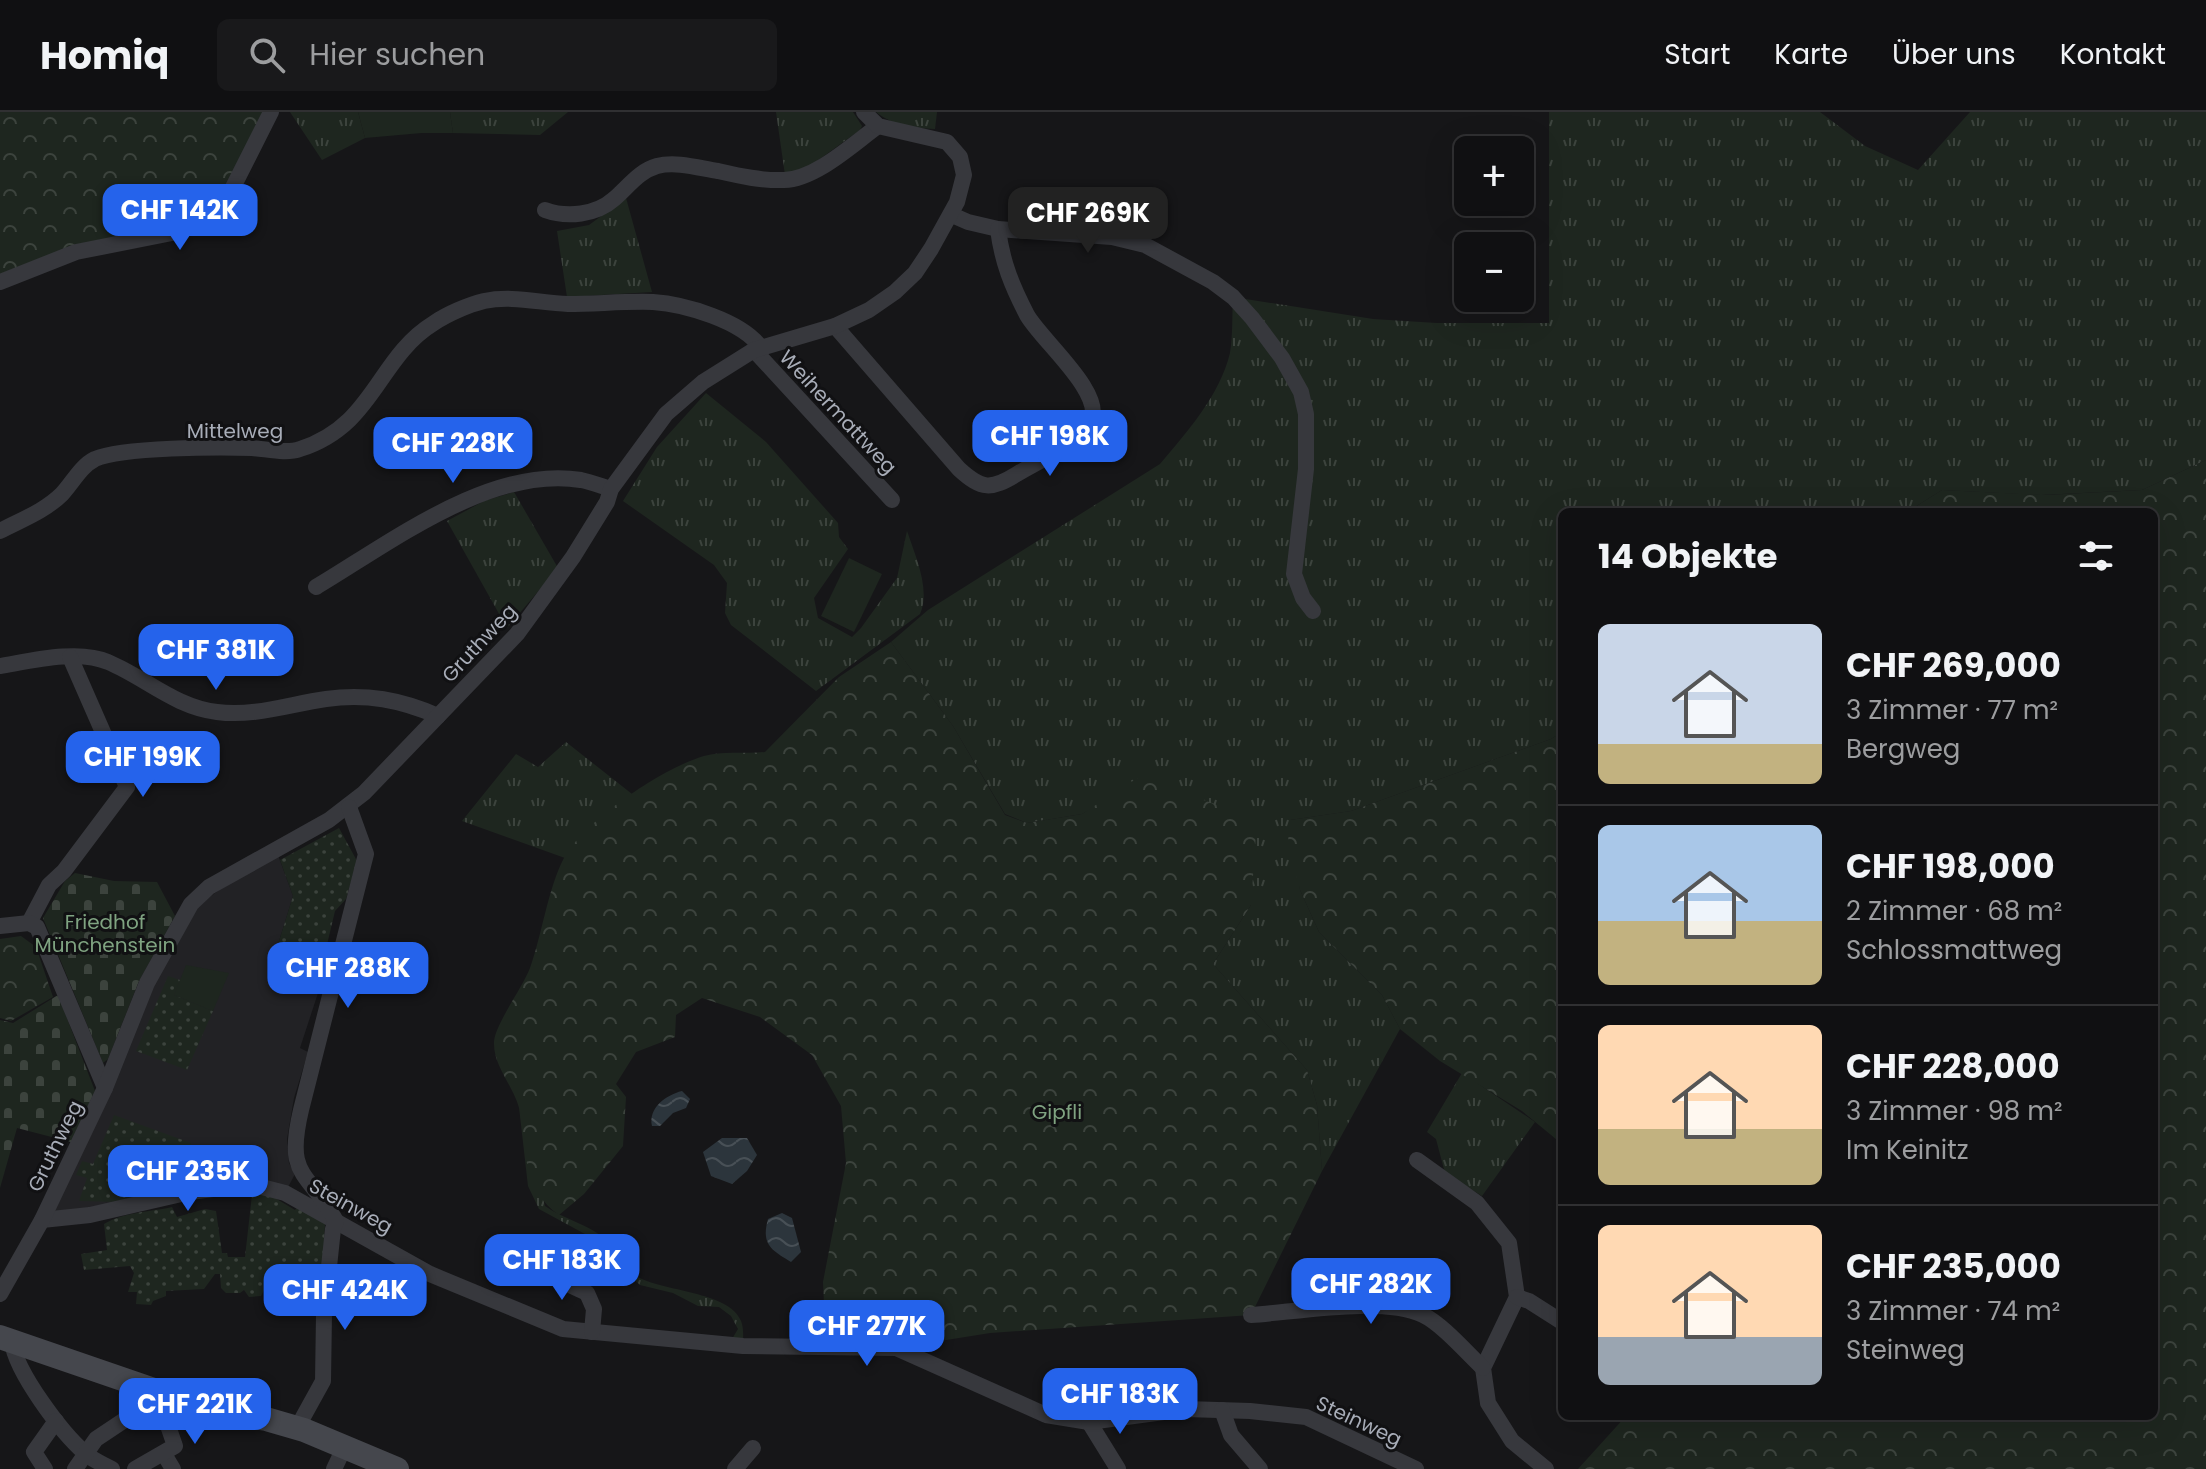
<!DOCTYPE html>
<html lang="de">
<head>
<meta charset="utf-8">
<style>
  :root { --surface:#101012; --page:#19191b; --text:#f1f3f6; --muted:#9c9d9f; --line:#303032; --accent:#2563eb }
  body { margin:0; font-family:Poppins,sans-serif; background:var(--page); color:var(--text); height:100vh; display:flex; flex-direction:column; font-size:30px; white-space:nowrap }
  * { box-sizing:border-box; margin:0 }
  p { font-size:26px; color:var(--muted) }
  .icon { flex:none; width:44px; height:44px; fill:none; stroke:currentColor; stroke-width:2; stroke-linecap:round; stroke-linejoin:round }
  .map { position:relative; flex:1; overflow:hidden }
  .details { position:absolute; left:1558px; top:396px; width:600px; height:912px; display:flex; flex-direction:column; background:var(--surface); border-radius:12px; box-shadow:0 8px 32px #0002,0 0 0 2px var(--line) }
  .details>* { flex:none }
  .buttons { position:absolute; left:1454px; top:24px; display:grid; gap:16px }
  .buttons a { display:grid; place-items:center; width:80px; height:80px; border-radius:12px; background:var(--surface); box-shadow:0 8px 32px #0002,0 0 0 2px var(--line); font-size:40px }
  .price { position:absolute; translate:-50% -68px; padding:0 18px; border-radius:16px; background:var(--accent); color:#fff; font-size:26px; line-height:52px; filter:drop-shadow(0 2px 4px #0008) }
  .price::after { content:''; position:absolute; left:50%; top:48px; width:24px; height:18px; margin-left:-12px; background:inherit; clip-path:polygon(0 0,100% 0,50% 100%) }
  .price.active { background:#222; color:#fff }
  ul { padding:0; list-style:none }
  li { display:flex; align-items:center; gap:24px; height:200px; padding:0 40px }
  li+li { border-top:2px solid var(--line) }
  li span { display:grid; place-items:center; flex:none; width:224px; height:160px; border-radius:12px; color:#555 }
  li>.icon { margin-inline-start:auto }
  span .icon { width:96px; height:96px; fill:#fffc; stroke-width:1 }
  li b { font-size:34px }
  h2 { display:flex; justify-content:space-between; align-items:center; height:96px; padding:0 40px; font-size:34px }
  header { display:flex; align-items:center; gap:48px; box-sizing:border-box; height:112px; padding:0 40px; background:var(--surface); border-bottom:2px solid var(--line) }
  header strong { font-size:38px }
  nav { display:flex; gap:44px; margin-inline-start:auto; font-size:28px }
  .search { width:560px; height:72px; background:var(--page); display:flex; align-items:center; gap:20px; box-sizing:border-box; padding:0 28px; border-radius:12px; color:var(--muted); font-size:30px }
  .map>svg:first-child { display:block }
  .built { fill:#222225 }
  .grass { fill:url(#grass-tufts) }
  .forest { fill:url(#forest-crowns) }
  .cemetery { fill:url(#cemetery-stones) }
  .park { fill:url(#park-dots) }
  .pitch { fill:#1e261f }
  .water { fill:url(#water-waves) }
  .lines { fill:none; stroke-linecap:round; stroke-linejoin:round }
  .street { stroke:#37383d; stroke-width:16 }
  .secondary { stroke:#45474d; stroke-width:24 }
  .labels { text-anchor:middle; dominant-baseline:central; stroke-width:6; stroke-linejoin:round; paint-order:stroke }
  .street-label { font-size:20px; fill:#a8adb8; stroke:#111113 }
  .park-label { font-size:20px; fill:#7fa381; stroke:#111113 }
</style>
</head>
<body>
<header>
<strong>Homiq</strong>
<div class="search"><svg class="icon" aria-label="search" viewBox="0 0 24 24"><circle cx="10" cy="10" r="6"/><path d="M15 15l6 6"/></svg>Hier suchen</div>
<nav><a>Start</a><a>Karte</a><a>Über uns</a><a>Kontakt</a></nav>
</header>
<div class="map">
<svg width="2206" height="1357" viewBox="0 0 2206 1357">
  <defs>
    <pattern id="grass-tufts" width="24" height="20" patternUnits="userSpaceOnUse" patternTransform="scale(2)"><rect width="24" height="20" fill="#1e261f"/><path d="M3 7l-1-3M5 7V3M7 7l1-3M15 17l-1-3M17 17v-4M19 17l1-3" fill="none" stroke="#3c433d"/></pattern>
    <pattern id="forest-crowns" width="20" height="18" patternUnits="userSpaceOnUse" patternTransform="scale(2)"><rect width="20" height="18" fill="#1e261f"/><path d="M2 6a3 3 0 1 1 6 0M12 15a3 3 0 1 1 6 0" fill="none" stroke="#3c433d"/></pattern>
    <pattern id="cemetery-stones" width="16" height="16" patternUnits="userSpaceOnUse" patternTransform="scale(2)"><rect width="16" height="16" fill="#1e261f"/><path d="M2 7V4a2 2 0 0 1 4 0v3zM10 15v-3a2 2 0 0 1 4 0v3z" fill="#3c433d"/></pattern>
    <pattern id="park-dots" width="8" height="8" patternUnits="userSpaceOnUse" patternTransform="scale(2)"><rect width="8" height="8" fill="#1e261f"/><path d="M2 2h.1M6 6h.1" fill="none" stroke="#3c433d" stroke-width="1.8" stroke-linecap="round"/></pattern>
    <pattern id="water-waves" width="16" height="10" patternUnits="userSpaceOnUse" patternTransform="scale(2)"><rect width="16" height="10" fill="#2c353c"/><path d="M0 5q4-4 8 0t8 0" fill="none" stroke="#485056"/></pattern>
  </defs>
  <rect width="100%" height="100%" fill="#161618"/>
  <!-- built -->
  <polygon class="built" points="278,743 293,784 267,868 318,881 300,936 308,940 294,986 287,1027 289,1051 295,1062 285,1081 250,1072 42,1108 130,912 195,795 228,772"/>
  <!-- grass -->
  <g class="grass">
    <polygon points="290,0 358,0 365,26 322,48"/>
    <polygon points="450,0 568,0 540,23 453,21"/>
    <polygon points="776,0 853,0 862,14 860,18 810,54 785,63"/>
    <path d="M876,0H937L935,17C913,16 894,14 876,0Z"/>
    <path d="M1549,0H1820L1865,34L1918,58L1970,0H2206V348L2142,378L2041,383L1942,378L1907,400H1562V620L1551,627L1351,699L1290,708L1300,778L1319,820L1382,883L1400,917L1322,1059L1317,993L1307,958L1213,852L1251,793L1108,687L1082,702L1027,711L1005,702L953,614L891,530L928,498L1160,352C1187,320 1220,283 1230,241C1233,223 1232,203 1233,185L1373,207L1437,211H1549Z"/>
    <polygon points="626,86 652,180 567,185 557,119 589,113"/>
    <path d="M706,281L766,330L838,411L839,425L848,437L814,486L818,506L852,525L861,516L897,466L907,419C915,443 931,478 920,502L816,579L731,513L725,501L727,471L714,453L623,389L657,335Z"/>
    <polygon points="514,380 558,456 507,516 447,409 484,389"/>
    <polygon points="566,630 632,682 594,712 565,746 462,709 516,642 538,655"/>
    <polygon points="1462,961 1535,1010 1482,1084 1445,1061 1436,1027 1427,1020"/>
    <path d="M519,995L545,1094C562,1106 583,1111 600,1123C614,1133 621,1155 636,1164C662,1180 729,1179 741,1209C744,1216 743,1227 743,1234L729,1232L738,1217L731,1204L719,1195L698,1194L673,1181L640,1173L621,1156L607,1134L539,1097L528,1074Z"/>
  </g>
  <!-- forest -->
  <g class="forest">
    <polygon points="0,0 271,0 223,95 198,111 76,140 0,170"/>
    <polygon points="2206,348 2206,1357 1578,1357 1626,1304 2154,1304 2154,400 1907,400 1942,378 2045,383 2142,378"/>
    <path d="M891,530L953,614L1005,703L1027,711L1082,702L1139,665L1257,707L1251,793L1213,852L1307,958L1317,993L1322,1059L1251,1203L990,1221L896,1236L826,1235L823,1170L846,1051L841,994L812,943L760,905L702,886L676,903L675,925L636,940L616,972L626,985L623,1034L584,1082L559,1103C523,1078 526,1039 520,1000C516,977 494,956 494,932C493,915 522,877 530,856C542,823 548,776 564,746C585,708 663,656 704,644C722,639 746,642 765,640L839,565Z"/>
    <polygon points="1562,620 1562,1032 1522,999 1440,949 1400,917 1382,883 1319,820 1300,778 1288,729 1290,708 1351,699 1551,627"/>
    <polygon points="21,824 36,835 53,885 11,909 0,906 0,827"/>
  </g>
  <!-- cemetery -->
  <g class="cemetery">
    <polygon points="75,761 114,769 157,770 175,804 139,869 108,947 103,951 43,806 65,769"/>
    <polygon points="58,883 95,979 71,1030 17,1016 0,1076 0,908 13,911"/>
  </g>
  <!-- park -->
  <g class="park">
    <polygon points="339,716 357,749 346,787 335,799 325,841 330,850 318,881 267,868 293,784 280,748"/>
    <polygon points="168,864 180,868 174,883 213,899 187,958 136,939"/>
    <polygon points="114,1003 191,1031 185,1074 118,1090 79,1089 87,1066 76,1063 82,1049 93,1052"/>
    <path d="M252,1083H270L295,1098L298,1094L325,1111L322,1181L278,1183L269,1168L261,1184L249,1185L244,1178L240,1181H226L221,1176L220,1162H215L204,1177L166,1179V1184L153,1189L151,1193L136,1192L137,1180H128L134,1161L130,1154L84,1158L81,1142L107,1138L104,1112C124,1100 150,1100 172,1095L177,1105L205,1097L216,1099L222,1141H227L228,1145H245Z"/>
  </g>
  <!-- pitch -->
  <g class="pitch">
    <polygon points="358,0 450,0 453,21 422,21 365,26"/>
    <polygon points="849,446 882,462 854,520 821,504"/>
    <polygon points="186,853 229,861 213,899 174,883"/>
  </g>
  <!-- water -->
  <g class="water">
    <path d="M682,979L690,987L686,996L673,1001L660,1014H652C648,996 666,983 682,979Z"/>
    <polygon points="722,1026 747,1026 757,1043 747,1059 732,1072 711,1064 703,1040"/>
    <path d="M782,1101L792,1106L801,1140L791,1150C771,1138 761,1132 768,1107Z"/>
  </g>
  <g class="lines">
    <!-- street -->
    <g class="street">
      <path d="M545,98C567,106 596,103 614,87C628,75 639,59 657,54C676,49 699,56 718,59C740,64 762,69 784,68C816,67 853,32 878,14"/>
      <polyline points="952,103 968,110 998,117 1112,125 1145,133 1213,170 1233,185 1252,206 1282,246 1301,280 1306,302 1306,357 1294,462 1303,486 1313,499"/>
      <polyline points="0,170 76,140 177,120 198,111 223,95 271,0"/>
      <path d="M835,214L959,357C982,378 991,378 1017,362C1038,349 1080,331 1091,309C1105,281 1041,228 1027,203C1012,174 1002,150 998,117"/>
      <polyline points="754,238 892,388"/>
      <path d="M0,419C21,408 45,399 62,382C73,370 81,354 95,347C122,335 220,335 252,336C267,337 286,342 300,337C375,313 377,246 434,211C447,202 468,193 484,189C513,183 539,191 568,192C596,192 625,189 653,190C684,192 743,209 761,236"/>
      <path d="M316,475C390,431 491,353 581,368C591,370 601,374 611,377"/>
      <path d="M0,554C30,549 79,537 108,550C146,566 175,595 217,600C254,605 290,592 326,587C366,581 401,588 438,604"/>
      <polyline points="29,811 49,773 64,759 127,675 70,545"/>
      <polyline points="0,814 29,811 37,815 105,976"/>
      <polyline points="1417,1048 1477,1091 1509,1131 1517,1185 1483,1256 1488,1291 1512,1329 1546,1357"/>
      <polyline points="42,1108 90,1103 190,1080 250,1072 285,1081 430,1162 563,1217 743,1234 896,1236 1046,1303 1089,1310 1186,1297 1250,1299 1306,1305 1416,1357"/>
      <polyline points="537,1158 587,1181 594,1197 592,1220"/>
      <polyline points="0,1182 42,1108 105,976 147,871 191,792 209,775 329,708 364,681 517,522 573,445 607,390 611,377 666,302 703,270 754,238 835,214 869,198 895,180 915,161 931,137 957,90 964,63 960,45 947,30 878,14 864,0"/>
      <polyline points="1517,1185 1529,1189 1562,1210"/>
      <path d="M1251,1203C1297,1200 1382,1184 1423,1203C1442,1212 1467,1241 1483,1256"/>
      <path d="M12,1230C16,1260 61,1320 85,1341C92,1348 103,1352 112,1357"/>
      <polyline points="1222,1298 1231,1323 1260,1357"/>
      <polyline points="1089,1310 1118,1357"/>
      <path d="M304,1318L302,1307L323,1269L324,1202L333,1117L336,1109C307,1057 285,1066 301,998L366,742L349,695"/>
      <polyline points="164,1342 173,1357"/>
      <polyline points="45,1357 34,1340 56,1309"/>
      <polyline points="75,1357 96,1327 150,1291 157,1279"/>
      <polyline points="135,1357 175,1334 166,1308 150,1291"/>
      <polyline points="334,1357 345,1334"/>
      <polyline points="735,1357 753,1336"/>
    </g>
    <!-- secondary -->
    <polyline class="secondary" points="0,1225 157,1279 203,1297 266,1307 304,1318 397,1357"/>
  </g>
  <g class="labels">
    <!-- street labels -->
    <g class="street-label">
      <text transform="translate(838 300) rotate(47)">Weihermattweg</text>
      <text x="235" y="319">Mittelweg</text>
      <text transform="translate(479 531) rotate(-47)">Gruthweg</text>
      <text transform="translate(55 1034) rotate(-64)">Gruthweg</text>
      <text transform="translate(351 1094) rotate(29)">Steinweg</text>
      <text transform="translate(1359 1309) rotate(25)">Steinweg</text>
    </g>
    <!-- park labels -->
    <g class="park-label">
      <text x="105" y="810">Friedhof<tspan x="105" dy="23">Münchenstein</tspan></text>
      <text x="1057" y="1000">Gipfli</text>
    </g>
  </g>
</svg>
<div class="buttons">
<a>+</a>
<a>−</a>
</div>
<b class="price" style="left:180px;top:140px">CHF 142K</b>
<b class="price active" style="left:1088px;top:143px">CHF 269K</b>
<b class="price" style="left:1050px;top:366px">CHF 198K</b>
<b class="price" style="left:453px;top:373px">CHF 228K</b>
<b class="price" style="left:216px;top:580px">CHF 381K</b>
<b class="price" style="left:143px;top:687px">CHF 199K</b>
<b class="price" style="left:348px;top:898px">CHF 288K</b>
<b class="price" style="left:188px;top:1101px">CHF 235K</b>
<b class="price" style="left:562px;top:1190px">CHF 183K</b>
<b class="price" style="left:1371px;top:1214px">CHF 282K</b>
<b class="price" style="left:345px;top:1220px">CHF 424K</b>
<b class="price" style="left:867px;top:1256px">CHF 277K</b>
<b class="price" style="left:1120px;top:1324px">CHF 183K</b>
<b class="price" style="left:195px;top:1334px">CHF 221K</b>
<section class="details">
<h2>14 Objekte<svg class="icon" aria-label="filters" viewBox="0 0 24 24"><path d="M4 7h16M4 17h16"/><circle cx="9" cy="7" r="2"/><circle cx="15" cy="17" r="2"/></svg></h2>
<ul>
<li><span style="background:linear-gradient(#c9d6e8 75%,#c2b280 0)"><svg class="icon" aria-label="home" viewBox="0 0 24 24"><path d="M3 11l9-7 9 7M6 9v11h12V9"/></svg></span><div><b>CHF 269,000</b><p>3 Zimmer · 77 m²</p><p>Bergweg</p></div></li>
<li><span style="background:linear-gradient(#a9c7e8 60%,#c2b280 0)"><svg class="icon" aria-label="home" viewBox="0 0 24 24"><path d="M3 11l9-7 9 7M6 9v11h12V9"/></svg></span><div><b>CHF 198,000</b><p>2 Zimmer · 68 m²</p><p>Schlossmattweg</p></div></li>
<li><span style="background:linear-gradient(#ffd9b3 65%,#c2b280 0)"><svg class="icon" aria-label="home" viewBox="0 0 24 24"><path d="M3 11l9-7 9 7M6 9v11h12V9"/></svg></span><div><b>CHF 228,000</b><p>3 Zimmer · 98 m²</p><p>Im Keinitz</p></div></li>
<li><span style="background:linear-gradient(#ffd9b3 70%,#9aa5b1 0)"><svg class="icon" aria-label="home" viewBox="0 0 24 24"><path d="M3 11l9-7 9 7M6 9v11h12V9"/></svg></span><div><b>CHF 235,000</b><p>3 Zimmer · 74 m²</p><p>Steinweg</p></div></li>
</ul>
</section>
</div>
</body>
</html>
